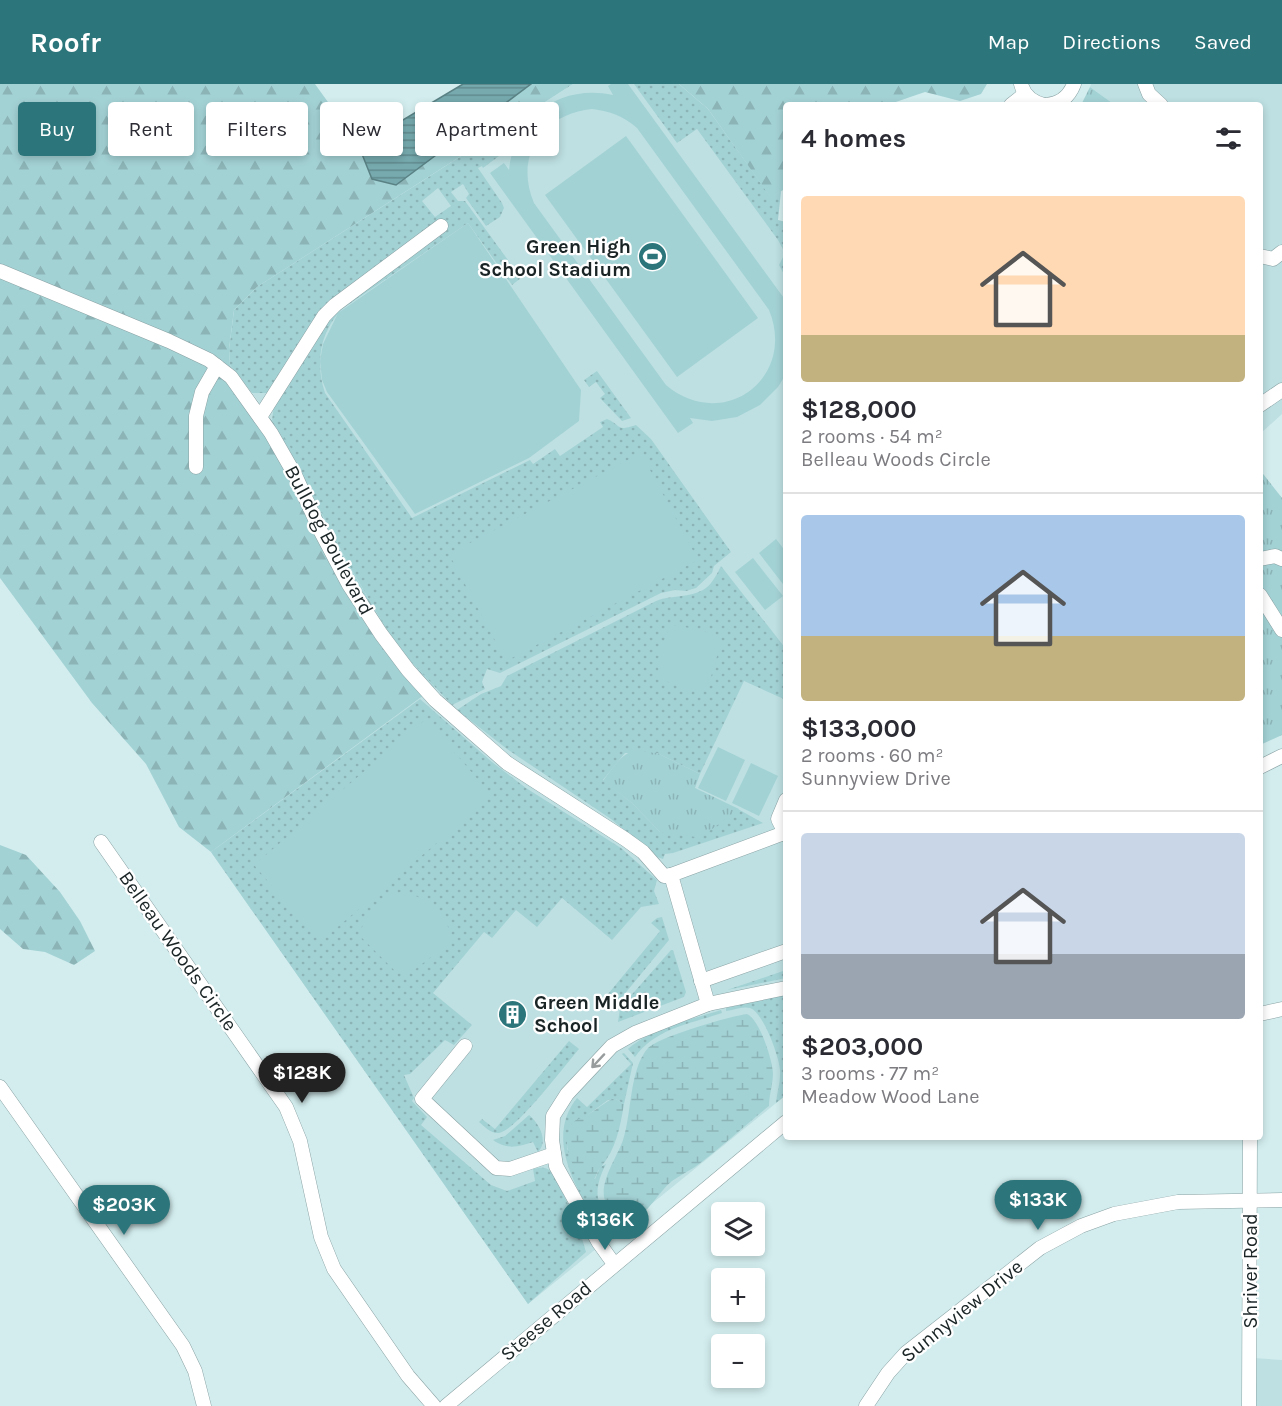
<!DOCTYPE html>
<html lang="en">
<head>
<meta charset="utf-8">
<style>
  :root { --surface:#fff; --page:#f7f7f7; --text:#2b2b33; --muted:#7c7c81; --line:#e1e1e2; --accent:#2c757a }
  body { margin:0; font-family:Karla,sans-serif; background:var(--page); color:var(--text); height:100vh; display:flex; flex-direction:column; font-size:22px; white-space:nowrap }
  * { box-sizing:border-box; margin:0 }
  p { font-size:20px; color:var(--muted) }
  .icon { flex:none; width:33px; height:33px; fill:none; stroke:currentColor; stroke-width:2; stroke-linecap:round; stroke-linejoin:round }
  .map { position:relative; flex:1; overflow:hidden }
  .drawer { position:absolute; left:783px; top:18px; width:480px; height:1038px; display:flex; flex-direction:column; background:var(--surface); border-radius:6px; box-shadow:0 3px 9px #0003 }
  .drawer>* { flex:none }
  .top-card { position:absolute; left:18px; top:18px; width:570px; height:54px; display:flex; gap:12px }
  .buttons { position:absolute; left:711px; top:1118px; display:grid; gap:12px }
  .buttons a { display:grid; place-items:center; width:54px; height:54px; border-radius:6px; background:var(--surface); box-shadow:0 3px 9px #0003; font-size:30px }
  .price { position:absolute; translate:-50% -51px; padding:0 14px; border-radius:21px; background:var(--accent); color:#fff; font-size:20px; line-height:39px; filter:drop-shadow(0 2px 3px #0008) }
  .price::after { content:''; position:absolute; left:50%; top:36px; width:18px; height:14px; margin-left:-9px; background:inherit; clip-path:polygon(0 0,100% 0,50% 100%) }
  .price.current { background:#222; color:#fff }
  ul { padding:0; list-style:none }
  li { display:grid; align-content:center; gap:12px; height:318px; padding:0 18px }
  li+li { border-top:2px solid var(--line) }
  li span { display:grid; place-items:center; height:186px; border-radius:6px; color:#555 }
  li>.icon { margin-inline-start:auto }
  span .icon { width:108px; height:108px; fill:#fffc; stroke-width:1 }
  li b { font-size:26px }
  h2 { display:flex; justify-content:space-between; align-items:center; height:72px; padding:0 18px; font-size:26px }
  .chip { padding:0 21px; border-radius:6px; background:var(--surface); box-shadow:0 3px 9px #0003; font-size:21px; line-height:54px }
  .chip.current { background:var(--accent); color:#fff }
  header { display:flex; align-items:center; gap:36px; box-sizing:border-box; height:84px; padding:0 30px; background:var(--accent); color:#fff }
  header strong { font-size:28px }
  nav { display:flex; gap:33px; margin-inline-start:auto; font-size:21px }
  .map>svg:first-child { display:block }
  .built { fill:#bee0e2 }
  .grass { fill:url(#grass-dots); fill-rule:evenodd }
  .forest { fill:url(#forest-firs) }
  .wetland { fill:url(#wetland-marsh) }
  .park { fill:url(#park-tufts) }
  .pitch { fill:#a3d2d5; fill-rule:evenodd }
  .water { fill:url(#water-rules); stroke:#5a8285; stroke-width:1.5 }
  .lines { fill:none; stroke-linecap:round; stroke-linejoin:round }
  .minor-casing { stroke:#8aa2a4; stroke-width:15 }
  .minor { stroke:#fff; stroke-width:14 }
  .oneway { stroke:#989c9d }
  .labels { text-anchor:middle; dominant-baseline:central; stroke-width:4.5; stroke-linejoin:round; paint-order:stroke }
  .poi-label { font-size:20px; font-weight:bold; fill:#1a2425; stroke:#fff; text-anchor:end }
  .street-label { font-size:20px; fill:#1a2425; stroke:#fff }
</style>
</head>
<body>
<header>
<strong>Roofr</strong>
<nav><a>Map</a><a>Directions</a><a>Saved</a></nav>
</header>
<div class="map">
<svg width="1282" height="1322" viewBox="0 0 1282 1322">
  <defs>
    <pattern id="grass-dots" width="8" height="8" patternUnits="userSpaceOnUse" patternTransform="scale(1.5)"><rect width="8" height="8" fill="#a3d2d5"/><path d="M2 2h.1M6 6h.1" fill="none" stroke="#8cb4b7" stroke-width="1.8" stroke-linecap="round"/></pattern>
    <pattern id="forest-firs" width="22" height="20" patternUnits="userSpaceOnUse" patternTransform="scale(1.5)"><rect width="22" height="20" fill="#a3d2d5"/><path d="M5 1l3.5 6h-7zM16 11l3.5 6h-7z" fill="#8cb4b7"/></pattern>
    <pattern id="wetland-marsh" width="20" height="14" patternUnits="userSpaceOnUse" patternTransform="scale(1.5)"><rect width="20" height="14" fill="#a3d2d5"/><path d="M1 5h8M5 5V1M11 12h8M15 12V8" fill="none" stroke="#8cb4b7"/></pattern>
    <pattern id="park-tufts" width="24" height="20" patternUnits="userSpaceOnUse" patternTransform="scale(1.5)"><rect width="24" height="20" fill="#a3d2d5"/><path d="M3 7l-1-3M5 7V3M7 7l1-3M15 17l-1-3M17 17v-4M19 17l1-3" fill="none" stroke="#8cb4b7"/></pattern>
    <pattern id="water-rules" width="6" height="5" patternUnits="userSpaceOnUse" patternTransform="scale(1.5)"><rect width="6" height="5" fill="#76aaae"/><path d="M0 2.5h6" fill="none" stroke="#608a8d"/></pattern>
  </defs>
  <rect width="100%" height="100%" fill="#d3edee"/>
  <!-- built -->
  <g class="built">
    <polygon points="573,0 671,0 786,159 786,1011 528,1220 211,768 435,603 288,358 250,306 257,203"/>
    <polygon points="1091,0 1282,0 1282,330 1260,350 1260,21 1115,21 1090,3"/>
    <polygon points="1254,1274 1282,1276 1282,1322 1254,1322"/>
  </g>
  <!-- grass -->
  <g class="grass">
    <polygon points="634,0 679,0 708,25 771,113 781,107 778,136 786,138 786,194 779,181 785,169 778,156 708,60 697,45 677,59"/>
    <path d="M533,26L520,44L511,63L483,84L482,82L478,84L502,119L504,124L500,133L486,142L466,114L469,110L463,100L451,108L458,117H465L521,194L512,201L468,139L342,225C320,248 315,278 325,309L412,434L530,376L533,380L555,365L560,372L603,343L600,338L607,335C622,341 615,348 636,341L651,355L731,468L714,482L712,489L696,504L686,507L675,506L661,509L500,589L487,585L482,598L485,605L452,621L396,562L350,483L272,336L274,321L336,216L268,309H252L230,281L229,265L234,226L257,203ZM438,104L451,122L435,133L422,117Z"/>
    <polygon points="597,287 631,334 622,337 600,314 605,310 596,298 589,303 584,296"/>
    <path d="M721,482L786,565V616L744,597L700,690L657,669H625L603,696L632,719L660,748L738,725L763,739L673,769L665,770L663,775L657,773L611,735L507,665L457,626L481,610L501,602L507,592L656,517C673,510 699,515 711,499C715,494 718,488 721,482Z"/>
    <path d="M420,615L492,678L526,704L621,764L657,796L654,807L659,820L641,823L612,856L562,814L537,843L516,826L492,854L484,848L433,909L472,941L454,961L445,956L410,990L404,991L414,1014L412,1017L427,1033L421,1041L491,1101L507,1107L535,1097L533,1085C541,1083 548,1082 554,1091L578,1141L586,1168L528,1220L211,768Z"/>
    <polygon points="662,833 669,856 618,918 608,910 660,847 651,839 657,834"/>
    <polygon points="671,866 673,866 686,908 684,913 618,938 620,924"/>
    <polygon points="786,886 786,894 727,906"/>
    <path d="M786,910V1011L776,1019C777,1008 781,997 780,986C779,972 763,928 750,924C742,922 734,926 726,927V924Z"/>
    <path d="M721,926L722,929C690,940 656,944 635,973L628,965C650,945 692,935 721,926Z"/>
    <path d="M569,957L579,965C565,981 516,1047 499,1049C491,1050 485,1043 479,1038L482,1035L495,1045Z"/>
    <path d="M624,969L633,979L624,1020L616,1015L608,1016L570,1044L567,1065L595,1095L600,1083L606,1080C601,1090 596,1102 598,1114C601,1129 621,1139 605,1152C598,1145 593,1133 588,1124C569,1091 549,1048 577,1014L587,1023L631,980L622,970Z"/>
    <path d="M529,1031C539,1039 549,1057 538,1068L533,1058C518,1063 507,1066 493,1056L505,1052Z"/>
  </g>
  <!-- forest -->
  <g class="forest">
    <polygon points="0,0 315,0 358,60 372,95 396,101 531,0 573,0 257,203 234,226 229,265 230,281 288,358 317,421 350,483 396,562 435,603 211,768 179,743 146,680 92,619 0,494"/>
    <polygon points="679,0 987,0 981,10 960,17 925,8 887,21 786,21 786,101 783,106 771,114 708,25"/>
    <polygon points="0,761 26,771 60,808 80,837 95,867 74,881 45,868 23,865 0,845"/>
  </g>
  <!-- wetland -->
  <g class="wetland">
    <path d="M747,930C760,936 772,975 773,989C773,1000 769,1011 769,1022C744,1042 721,1064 695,1083C687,1088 679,1092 672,1097C658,1108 649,1130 632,1135C625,1136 620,1134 615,1130C589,1110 615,1079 623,1056C632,1029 629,986 648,964C659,953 730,932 747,930Z"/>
    <path d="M612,1015H616L624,1020C620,1044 616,1065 601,1083C595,1089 598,1094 590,1098C571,1090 560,1057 572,1040C574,1036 579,1035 583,1033C594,1028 602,1020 612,1015Z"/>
  </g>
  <!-- park -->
  <g class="park">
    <polygon points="1090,3 1115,21 1081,21"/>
    <polygon points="1260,386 1282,414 1282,651 1260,661"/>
    <path d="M633,667L657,669L700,690L695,704L739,725L704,751L696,753L660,748L632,719L603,697C612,685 619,672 633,667Z"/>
  </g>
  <!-- pitch -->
  <g class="pitch">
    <path d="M611,0H628L786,217V290L778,303L760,321L737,333L712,337L690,334L693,339L678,349L490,89L504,79L509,86C515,32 560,0 613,11L608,2ZM592,25C610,27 623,32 637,44L769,226C797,294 723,349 666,301L534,119C514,72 542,30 592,25Z"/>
    <polygon points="626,52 758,234 677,293 545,111"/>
    <polygon points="468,139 581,306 579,337 529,374 415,430 327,308 322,296 320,277 323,260 338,229"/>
    <polygon points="641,369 698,476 506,577 449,470"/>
    <polygon points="776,455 786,468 786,504 759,469"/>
    <polygon points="753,474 783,512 765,526 735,488"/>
    <path d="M671,541C690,545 709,543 720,560C717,571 712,598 704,605C698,609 688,606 681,603C676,601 669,599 664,595C650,582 665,555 671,541Z"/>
    <polygon points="426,635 492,712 320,858 254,781"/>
    <polygon points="718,663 745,676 726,717 698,704"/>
    <polygon points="751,679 778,692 759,732 732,719"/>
    <path d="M403,808C426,813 454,832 449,859L409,890L396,888L360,852C362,831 384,811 403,808Z"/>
  </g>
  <!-- water -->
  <polygon class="water" points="463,0 531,0 396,101 372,95 358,60 348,46 361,39 398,39"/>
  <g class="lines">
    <defs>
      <g id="minor">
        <path d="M1021,0C1024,12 1032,18 1044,21"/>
        <polyline points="1145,0 1149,10 1161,21"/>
        <polyline points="1011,21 1025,10"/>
        <path d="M1046,21C1060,20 1069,13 1074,0"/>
        <polyline points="1260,172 1273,175 1282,168"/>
        <polyline points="0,187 169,257 209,276 231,293 271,349 295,391 320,446 349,501 381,550 408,586 435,616 507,679 625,755 643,768 664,792 671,791 708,920"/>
        <polyline points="1260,321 1282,306"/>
        <polyline points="260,333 324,232 335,221 441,142"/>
        <polyline points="196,383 196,332 202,308 217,282"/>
        <polyline points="1260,475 1275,472 1282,475"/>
        <polyline points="1260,511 1282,546"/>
        <polyline points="1260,683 1282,672"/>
        <polyline points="786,716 778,735 786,751"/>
        <polyline points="101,758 286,1023 300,1057 321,1153 334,1185 408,1292 434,1322"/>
        <polyline points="671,791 784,749"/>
        <polyline points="701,897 786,867"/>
        <polyline points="1260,930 1282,925"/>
        <polyline points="465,962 422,1015 496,1084 510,1085 554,1070"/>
        <polyline points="0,1003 183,1262 195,1287 204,1322"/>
        <polyline points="614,1180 599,1159 556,1082 552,1056 553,1032 567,1010 612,962 635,949 708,920 786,904"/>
        <polyline points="446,1322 786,1038"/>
        <polyline points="866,1322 888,1289 906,1269 1040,1164 1081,1142 1114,1130 1178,1118 1282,1116"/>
        <polyline points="1249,1322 1250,1053"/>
      </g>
    </defs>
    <!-- minor casing -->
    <use href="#minor" class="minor-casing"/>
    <!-- minor -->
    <use href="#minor" class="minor"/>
  </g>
  <!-- one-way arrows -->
  <defs><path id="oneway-shaft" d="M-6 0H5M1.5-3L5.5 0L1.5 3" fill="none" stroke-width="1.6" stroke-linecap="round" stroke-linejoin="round" transform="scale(1.5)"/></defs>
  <use class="oneway" href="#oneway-shaft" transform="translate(598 977) rotate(133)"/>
  <!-- icons -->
  <defs>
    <symbol id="stadium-disc" viewBox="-11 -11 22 22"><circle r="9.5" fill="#2c757a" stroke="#fff"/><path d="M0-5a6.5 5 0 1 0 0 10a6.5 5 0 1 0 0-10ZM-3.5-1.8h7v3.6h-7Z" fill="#fff"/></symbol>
    <symbol id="building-disc" viewBox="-11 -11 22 22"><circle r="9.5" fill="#2c757a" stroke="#fff"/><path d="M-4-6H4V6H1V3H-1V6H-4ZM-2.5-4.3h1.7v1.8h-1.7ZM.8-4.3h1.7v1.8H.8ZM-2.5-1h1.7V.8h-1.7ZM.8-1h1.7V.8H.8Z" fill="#fff"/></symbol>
  </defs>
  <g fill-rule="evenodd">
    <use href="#stadium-disc" x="636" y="156" width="33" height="33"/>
    <use href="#building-disc" x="496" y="914" width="33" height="33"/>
  </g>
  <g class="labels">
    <!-- poi labels -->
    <g class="poi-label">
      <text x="631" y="162">Green High<tspan x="631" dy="23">School Stadium</tspan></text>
      <text x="534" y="918" text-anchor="start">Green Middle<tspan x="534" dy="23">School</tspan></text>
    </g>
    <!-- street labels -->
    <g class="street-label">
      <text transform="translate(329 456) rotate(62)">Bulldog Boulevard</text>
      <text transform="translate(178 867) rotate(55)">Belleau Woods Circle</text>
      <text transform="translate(1250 1187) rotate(-90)">Shriver Road</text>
      <text transform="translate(962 1227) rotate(-39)">Sunnyview Drive</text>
      <text transform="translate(546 1237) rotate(-40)">Steese Road</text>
    </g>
  </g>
</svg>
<div class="buttons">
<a><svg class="icon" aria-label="layers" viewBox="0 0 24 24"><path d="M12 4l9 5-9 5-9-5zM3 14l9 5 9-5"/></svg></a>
<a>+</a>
<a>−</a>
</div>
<b class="price current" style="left:302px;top:1020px">$128K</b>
<b class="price" style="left:1038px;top:1147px">$133K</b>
<b class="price" style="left:124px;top:1152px">$203K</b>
<b class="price" style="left:605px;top:1167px">$136K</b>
<div class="top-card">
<a class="chip current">Buy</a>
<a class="chip">Rent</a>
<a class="chip">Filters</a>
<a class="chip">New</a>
<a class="chip">Apartment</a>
</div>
<section class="drawer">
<h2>4 homes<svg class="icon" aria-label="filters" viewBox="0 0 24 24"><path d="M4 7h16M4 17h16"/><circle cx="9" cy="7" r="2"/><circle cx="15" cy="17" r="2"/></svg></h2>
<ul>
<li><span style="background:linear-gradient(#ffd9b3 75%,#c2b280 0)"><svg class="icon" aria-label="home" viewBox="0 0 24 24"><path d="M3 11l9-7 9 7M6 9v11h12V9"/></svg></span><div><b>$128,000</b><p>2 rooms · 54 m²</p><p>Belleau Woods Circle</p></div></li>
<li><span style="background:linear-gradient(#a9c7e8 65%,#c2b280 0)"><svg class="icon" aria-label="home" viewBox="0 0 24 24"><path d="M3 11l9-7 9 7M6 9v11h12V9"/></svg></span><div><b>$133,000</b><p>2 rooms · 60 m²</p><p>Sunnyview Drive</p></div></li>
<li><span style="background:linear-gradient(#c9d6e8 65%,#9aa5b1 0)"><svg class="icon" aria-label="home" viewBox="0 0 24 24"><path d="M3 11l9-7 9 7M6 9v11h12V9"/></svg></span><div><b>$203,000</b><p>3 rooms · 77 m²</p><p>Meadow Wood Lane</p></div></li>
</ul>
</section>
</div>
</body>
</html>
